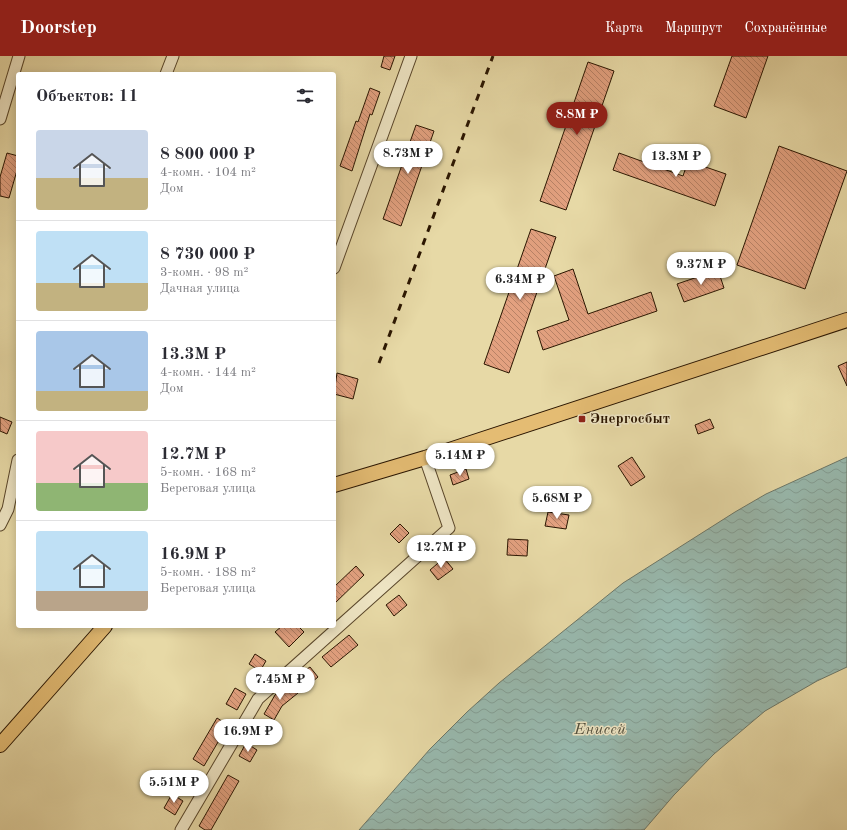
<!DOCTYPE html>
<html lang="ru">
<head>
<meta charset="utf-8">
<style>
  :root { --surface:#fff; --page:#f2f2f3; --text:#2b2b33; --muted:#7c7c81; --line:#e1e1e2; --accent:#8f2418 }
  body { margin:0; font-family:"Old Standard TT",serif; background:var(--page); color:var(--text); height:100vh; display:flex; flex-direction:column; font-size:15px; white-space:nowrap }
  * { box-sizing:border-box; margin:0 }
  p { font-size:13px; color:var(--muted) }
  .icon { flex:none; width:22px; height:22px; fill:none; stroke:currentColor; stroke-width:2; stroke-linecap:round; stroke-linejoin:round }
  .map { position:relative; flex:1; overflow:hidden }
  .sheet { position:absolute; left:16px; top:16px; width:320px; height:556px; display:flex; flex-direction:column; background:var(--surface); border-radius:4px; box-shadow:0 2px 10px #0003 }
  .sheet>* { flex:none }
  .price { position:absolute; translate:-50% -34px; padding:0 9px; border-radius:14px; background:#fff; color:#222; font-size:13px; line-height:26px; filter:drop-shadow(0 1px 2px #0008) }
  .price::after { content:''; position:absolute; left:50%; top:24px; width:12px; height:9px; margin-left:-6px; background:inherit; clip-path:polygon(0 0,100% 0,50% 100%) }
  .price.on { background:var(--accent); color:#fff }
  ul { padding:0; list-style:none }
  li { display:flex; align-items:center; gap:12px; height:100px; padding:0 20px }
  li+li { border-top:1px solid var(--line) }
  li span { display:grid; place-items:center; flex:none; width:112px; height:80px; border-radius:4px; color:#555 }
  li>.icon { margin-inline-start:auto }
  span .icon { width:48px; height:48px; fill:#fffc; stroke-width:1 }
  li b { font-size:17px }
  h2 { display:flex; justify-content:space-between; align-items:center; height:48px; padding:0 20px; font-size:17px }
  header { display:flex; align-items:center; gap:24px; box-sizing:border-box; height:56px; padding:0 20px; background:var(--accent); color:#fff }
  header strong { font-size:19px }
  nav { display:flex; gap:22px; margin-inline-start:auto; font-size:14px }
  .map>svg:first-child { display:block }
  .water { fill:url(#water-waves); stroke:#6c7768 }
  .building { fill:url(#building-back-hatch); stroke:#2a1500 }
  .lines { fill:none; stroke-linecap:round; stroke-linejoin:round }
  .minor-casing { stroke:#59462a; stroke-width:13 }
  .major-casing { stroke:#2a1500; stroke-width:16 }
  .minor { stroke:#efe6c5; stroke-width:11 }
  .major { stroke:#e4bc73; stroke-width:14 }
  .rail { stroke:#2a1500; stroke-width:3; stroke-dasharray:7 7; stroke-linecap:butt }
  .poi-dot { fill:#8f2418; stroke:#efe6c5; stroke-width:1.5 }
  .labels { text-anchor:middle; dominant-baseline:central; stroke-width:3; stroke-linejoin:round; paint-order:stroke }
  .poi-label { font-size:15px; font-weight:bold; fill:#2a1500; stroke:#efe6c5; text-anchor:start }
  .water-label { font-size:16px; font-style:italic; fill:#504e3d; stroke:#efe6c5 }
</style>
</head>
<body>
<header>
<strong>Doorstep</strong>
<nav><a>Карта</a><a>Маршрут</a><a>Сохранённые</a></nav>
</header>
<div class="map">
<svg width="847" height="774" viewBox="0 0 847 774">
  <defs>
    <pattern id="water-waves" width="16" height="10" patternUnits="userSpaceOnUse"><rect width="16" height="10" fill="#98b9ae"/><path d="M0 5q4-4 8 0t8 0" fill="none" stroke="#839e94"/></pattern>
    <pattern id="building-back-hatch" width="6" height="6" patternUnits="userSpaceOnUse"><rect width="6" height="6" fill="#e3a180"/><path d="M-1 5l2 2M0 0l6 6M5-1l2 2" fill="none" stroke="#b88266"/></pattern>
  </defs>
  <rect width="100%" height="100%" fill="#e7d9a6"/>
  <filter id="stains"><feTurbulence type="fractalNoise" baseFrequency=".005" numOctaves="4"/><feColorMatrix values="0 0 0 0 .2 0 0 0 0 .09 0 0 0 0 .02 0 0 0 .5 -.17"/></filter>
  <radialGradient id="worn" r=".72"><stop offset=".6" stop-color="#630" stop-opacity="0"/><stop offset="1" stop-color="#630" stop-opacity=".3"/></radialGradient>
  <!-- water -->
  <polygon class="water" points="847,401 847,611 817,625 765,655 714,698 674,739 644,774 359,774 430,693 467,656 499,627 623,527 735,456 766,438"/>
  <!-- building -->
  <g class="building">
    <polygon points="384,0 395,0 390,14 381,11"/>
    <polygon points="732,0 768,0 746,62 714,50"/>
    <polygon points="588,6 614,15 566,154 540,145"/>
    <polygon points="370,32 380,36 372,59 370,58 352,115 340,110 356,65 358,66"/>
    <polygon points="416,69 434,75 401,170 383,163"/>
    <polygon points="779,90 847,115 805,233 737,209"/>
    <polygon points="7,97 18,100 18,111 9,142 0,140 0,121"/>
    <polygon points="619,97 683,120 688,105 726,118 715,150 613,114"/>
    <polygon points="531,173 556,181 509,317 484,308"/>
    <polygon points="573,213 588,258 651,236 657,255 543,294 537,275 569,264 554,220"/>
    <polygon points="718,214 724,232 684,246 677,228"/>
    <polygon points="847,306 847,330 838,310"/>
    <polygon points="337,317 358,323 353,343 334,338"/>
    <polygon points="0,361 12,366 7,378 0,375"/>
    <polygon points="710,363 714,372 698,378 695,369"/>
    <polygon points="632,401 645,421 631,430 618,410"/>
    <polygon points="466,413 469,423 453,429 450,419"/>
    <polygon points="548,456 569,459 566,473 545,470"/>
    <polygon points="400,468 409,477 399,487 390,478"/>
    <polygon points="508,483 528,484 527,500 507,499"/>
    <polygon points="444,502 453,513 438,524 430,514"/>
    <polygon points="356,510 364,519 334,548 334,531"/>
    <polygon points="399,539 407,549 394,560 386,549"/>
    <polygon points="282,570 298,570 304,576 289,591 275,576"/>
    <polygon points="349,579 358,589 331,611 322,601"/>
    <polygon points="255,598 266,605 260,615 249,608"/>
    <polygon points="310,611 318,621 312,626 304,615"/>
    <polygon points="290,627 298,637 282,650 274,664 264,658 275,639"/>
    <polygon points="235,632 246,638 237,654 226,648"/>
    <polygon points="217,662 228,669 204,710 193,703"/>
    <polygon points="246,687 257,694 250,706 239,700"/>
    <polygon points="228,719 239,725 211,774 205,774 199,770"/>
    <polygon points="172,738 183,745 175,759 164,752"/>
  </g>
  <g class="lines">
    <defs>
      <g id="minor">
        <polyline points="166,18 173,0"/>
        <polyline points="0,63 19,0"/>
        <polyline points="334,212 411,0"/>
        <polyline points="0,469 8,453 18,404"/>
        <polyline points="181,774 258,643 449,472 425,402"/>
      </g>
      <g id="major">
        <polyline points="334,429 425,402 847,264"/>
        <polyline points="0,689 105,570"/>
      </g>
    </defs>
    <!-- minor casing -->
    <use href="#minor" class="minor-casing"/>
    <!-- major casing -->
    <use href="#major" class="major-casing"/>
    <!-- minor -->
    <use href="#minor" class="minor"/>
    <!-- major -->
    <use href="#major" class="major"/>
    <!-- rail -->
    <polyline class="rail" points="379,307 493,0"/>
  </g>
  <!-- markers -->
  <rect class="poi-dot" x="578" y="359" width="8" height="8" rx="2"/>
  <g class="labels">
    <!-- poi labels -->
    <g class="poi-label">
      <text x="590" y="363">Энергосбыт</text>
    </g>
    <!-- water labels -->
    <g class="water-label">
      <text x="600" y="674">Енисей</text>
    </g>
  </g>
  <rect width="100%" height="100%" filter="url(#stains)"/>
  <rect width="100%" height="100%" fill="url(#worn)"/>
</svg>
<b class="price on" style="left:577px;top:80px">8.8M ₽</b>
<b class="price" style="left:408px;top:119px">8.73M ₽</b>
<b class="price" style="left:676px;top:122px">13.3M ₽</b>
<b class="price" style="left:701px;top:230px">9.37M ₽</b>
<b class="price" style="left:520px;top:245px">6.34M ₽</b>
<b class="price" style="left:460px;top:421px">5.14M ₽</b>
<b class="price" style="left:557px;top:464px">5.68M ₽</b>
<b class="price" style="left:441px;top:513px">12.7M ₽</b>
<b class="price" style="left:280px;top:645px">7.45M ₽</b>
<b class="price" style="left:248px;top:697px">16.9M ₽</b>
<b class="price" style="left:174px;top:748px">5.51M ₽</b>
<section class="sheet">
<h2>Объектов: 11<svg class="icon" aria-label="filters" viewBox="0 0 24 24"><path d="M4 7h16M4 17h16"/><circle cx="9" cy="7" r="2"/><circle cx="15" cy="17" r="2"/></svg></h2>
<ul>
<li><span style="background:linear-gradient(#c9d6e8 60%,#c2b280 0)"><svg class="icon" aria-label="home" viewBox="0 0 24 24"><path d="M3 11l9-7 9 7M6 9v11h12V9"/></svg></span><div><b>8 800 000 ₽</b><p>4-комн. · 104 m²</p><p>Дом</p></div></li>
<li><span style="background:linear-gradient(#bfe0f5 65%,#c2b280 0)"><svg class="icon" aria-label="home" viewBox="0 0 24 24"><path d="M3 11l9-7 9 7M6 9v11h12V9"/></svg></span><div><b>8 730 000 ₽</b><p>3-комн. · 98 m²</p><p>Дачная улица</p></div></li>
<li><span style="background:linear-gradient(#a9c7e8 75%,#c2b280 0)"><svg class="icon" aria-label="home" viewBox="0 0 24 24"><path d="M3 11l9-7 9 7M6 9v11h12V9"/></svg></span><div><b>13.3M ₽</b><p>4-комн. · 144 m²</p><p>Дом</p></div></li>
<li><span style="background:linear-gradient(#f6c9c9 65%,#8fb573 0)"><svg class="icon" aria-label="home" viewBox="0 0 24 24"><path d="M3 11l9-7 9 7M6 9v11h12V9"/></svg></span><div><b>12.7M ₽</b><p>5-комн. · 168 m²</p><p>Береговая улица</p></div></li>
<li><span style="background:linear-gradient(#bfe0f5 75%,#b9a48a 0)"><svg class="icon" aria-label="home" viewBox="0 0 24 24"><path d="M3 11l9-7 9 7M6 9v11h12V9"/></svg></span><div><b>16.9M ₽</b><p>5-комн. · 188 m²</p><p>Береговая улица</p></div></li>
</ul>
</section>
</div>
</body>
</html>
